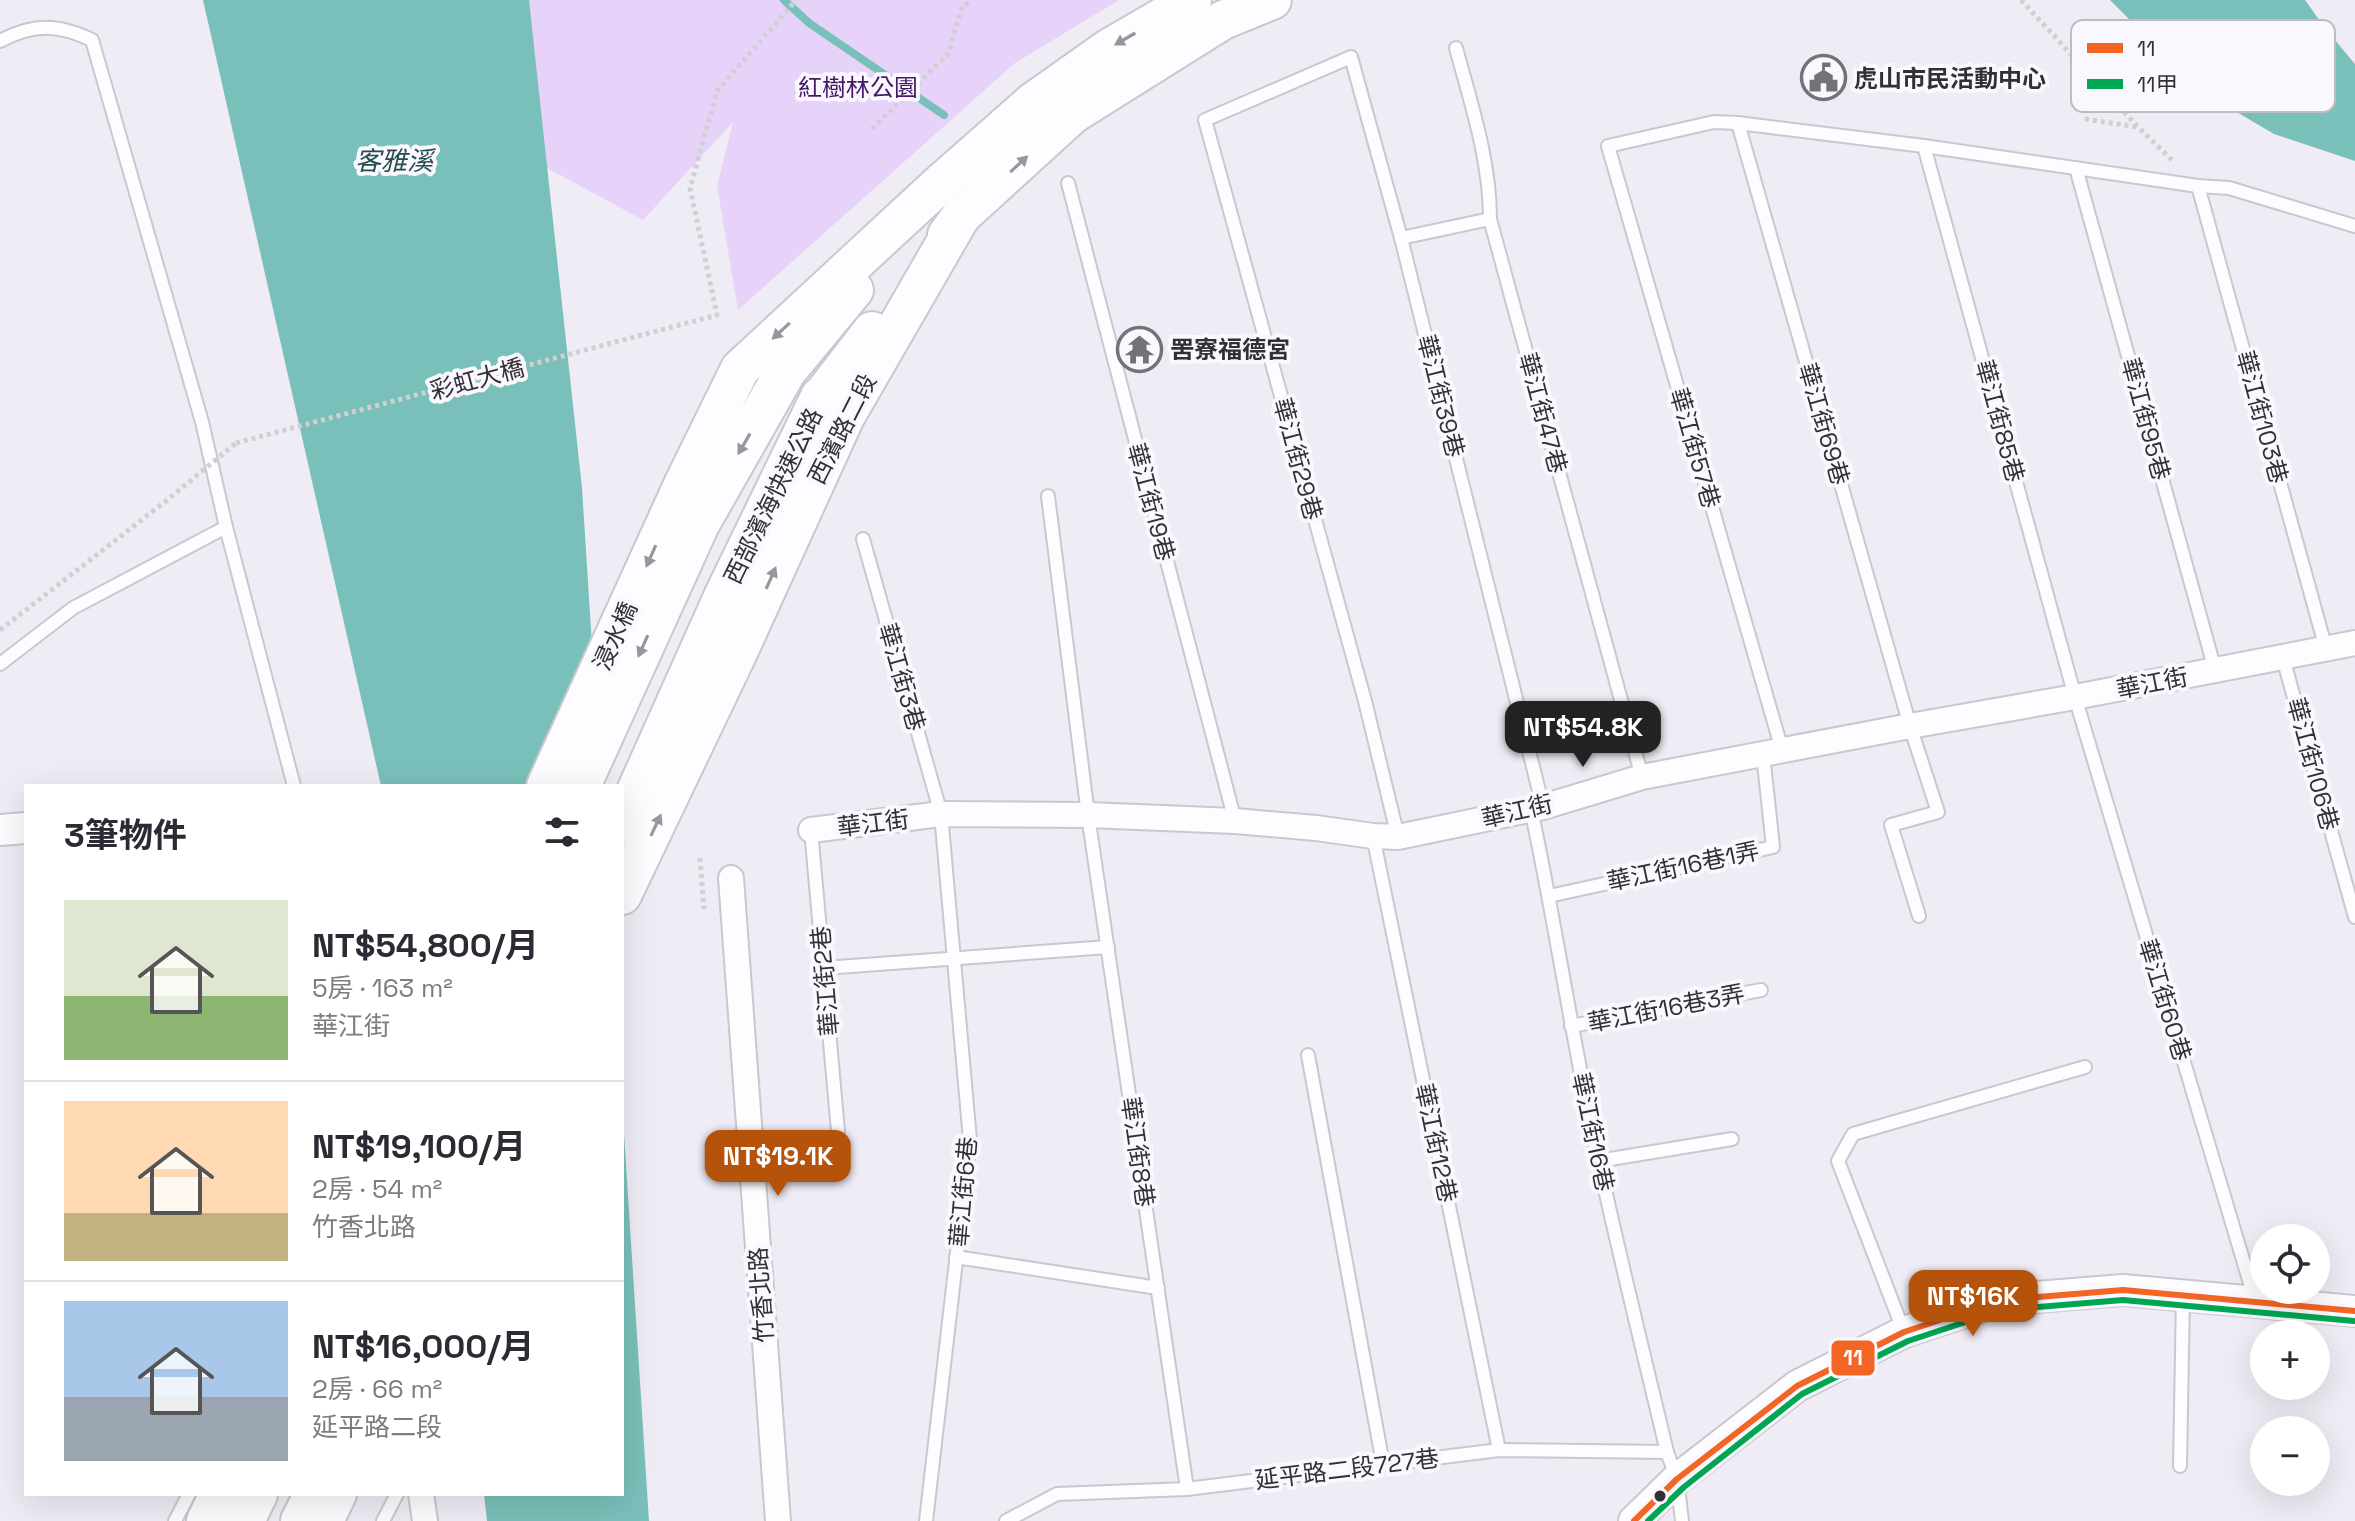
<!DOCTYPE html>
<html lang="zh-TW">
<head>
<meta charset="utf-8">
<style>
  :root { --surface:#fff; --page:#f7f7f7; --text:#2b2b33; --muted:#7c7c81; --line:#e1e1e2; --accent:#b45309 }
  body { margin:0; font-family:"Space Grotesk","Noto Sans TC",sans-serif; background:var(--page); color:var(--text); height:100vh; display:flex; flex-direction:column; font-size:30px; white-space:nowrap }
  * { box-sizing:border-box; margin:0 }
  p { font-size:26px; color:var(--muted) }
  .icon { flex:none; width:44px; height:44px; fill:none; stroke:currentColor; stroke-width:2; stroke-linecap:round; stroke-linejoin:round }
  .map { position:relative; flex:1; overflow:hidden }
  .sheet { position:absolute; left:24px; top:784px; width:600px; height:712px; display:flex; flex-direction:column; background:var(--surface); border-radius:0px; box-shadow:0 8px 32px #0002 }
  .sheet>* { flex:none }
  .buttons { position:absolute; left:2250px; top:1224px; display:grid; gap:16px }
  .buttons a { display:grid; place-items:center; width:80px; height:80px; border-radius:50%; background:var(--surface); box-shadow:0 8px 32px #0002; font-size:40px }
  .price { position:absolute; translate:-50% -68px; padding:0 18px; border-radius:16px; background:var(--accent); color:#fff; font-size:26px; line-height:52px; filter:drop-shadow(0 2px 4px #0008) }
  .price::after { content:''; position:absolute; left:50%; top:48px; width:24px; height:18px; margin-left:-12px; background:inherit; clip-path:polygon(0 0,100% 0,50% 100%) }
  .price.current { background:#222; color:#fff }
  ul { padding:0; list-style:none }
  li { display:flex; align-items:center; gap:24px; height:200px; padding:0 40px }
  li+li { border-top:2px solid var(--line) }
  li span { display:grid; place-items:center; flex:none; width:224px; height:160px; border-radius:0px; color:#555 }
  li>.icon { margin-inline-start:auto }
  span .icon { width:96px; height:96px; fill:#fffc; stroke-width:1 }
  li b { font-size:34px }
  h2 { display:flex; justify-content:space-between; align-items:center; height:96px; padding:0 40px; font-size:34px }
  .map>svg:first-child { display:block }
  .green { fill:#e7d3fa }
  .water { fill:#7ac0ba }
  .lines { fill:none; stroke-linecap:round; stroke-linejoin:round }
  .stream { stroke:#7ac0ba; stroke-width:8 }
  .service-casing { stroke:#cbc7ce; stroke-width:16 }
  .minor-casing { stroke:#cbc7ce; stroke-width:28 }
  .tertiary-casing { stroke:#cbc7ce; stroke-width:34 }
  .primary-casing { stroke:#cbc7ce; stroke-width:42 }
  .trunk-casing { stroke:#cbc7ce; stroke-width:44 }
  .path { stroke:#d1cfd1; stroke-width:5; stroke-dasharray:4 4; stroke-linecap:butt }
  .service { stroke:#fdfcfe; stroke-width:12 }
  .minor { stroke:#fdfcfe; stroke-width:24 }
  .tertiary { stroke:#fdfcfe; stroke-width:30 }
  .primary { stroke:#fdfcfe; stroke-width:38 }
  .trunk { stroke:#fdfcfe; stroke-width:40 }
  .path-bridge { stroke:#d1cfd1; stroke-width:5; stroke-dasharray:4 4; stroke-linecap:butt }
  .bus-1-casing { stroke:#fbf7fe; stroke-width:12 }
  .bus-2-casing { stroke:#fbf7fe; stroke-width:12 }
  .bus-1 { stroke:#f26522; stroke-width:6 }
  .bus-2 { stroke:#00a651; stroke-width:6 }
  .oneway { fill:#98969a }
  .bus-dot { fill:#322f36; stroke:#fbf7fe; stroke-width:3 }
  .labels { text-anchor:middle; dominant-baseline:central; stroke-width:8; stroke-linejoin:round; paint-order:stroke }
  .poi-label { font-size:24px; font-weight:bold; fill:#322f36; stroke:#fbf7fe; text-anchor:start }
  .park-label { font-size:24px; fill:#451964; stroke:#fbf7fe }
  .street-label { font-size:24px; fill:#322f36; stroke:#fbf7fe }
  .water-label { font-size:26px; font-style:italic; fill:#224f49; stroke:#fbf7fe }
  .key { fill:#fbf7fe; stroke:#bfbbc2; stroke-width:2 }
  .key-label { font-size:22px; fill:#322f36 }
  .line-badge { stroke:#fbf7fe; stroke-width:3 }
  .badge-label { font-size:22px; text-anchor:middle; font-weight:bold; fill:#fff }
</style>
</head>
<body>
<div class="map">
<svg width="2355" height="1521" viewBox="0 0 2355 1521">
  <rect width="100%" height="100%" fill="#f0ecf5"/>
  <!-- green -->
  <polygon class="green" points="289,0 1119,0 1015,63 738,310 717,186 733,122 643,220 442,111"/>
  <!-- water -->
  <g class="water">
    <polygon points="203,0 529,0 582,488 601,786 381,786"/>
    <polygon points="2110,0 2305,0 2325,28 2355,64 2355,161 2274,134 2201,91"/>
    <polygon points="622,1103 649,1521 487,1521 484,1494 622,1494"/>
  </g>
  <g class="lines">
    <!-- stream -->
    <polyline class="stream" points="784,0 809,23 944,115"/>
    <defs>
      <g id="service">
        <path d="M0,41C34,23 58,24 92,40L202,422L226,527L294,786"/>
        <path d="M1456,48C1471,104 1490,160 1490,219L1642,777"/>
        <polyline points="1738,123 1910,726 1938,812 1891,825 1919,916"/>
        <polyline points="1924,146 2075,697 2255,1300"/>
        <polyline points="2076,168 2215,670"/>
        <polyline points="1068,183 1235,821"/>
        <polyline points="2198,186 2326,649"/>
        <polyline points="1401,238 1490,219"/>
        <polyline points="1048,496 1088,815 1187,1489"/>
        <polyline points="863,539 941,814 970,1140 926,1521"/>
        <polyline points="2283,658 2355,917"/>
        <polyline points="0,664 73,608 226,527"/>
        <polyline points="1782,750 1608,146 1714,122 1738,123 1924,146 2198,186 2229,188 2355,226"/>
        <path d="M1531,809C1556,926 1573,1045 1599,1162C1620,1259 1644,1355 1667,1452"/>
        <polyline points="811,830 838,1131"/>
        <polyline points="1373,836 1499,1450"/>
        <polyline points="1398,837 1365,701 1205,120 1351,57 1401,238 1543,807"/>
        <polyline points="1549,896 1773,847 1763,754"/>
        <polyline points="824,968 1108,947"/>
        <polyline points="1571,1026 1761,990"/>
        <polyline points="1308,1055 1383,1464"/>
        <polyline points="1598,1161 1732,1139"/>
        <polyline points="956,1257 1158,1288"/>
        <polyline points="1904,1332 1838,1161 1853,1134 2085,1067"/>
        <polyline points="2180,1466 2183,1296"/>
        <polyline points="175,1521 189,1494"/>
        <polyline points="383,1521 397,1494"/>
        <polyline points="1006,1521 1057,1494 1187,1489 1499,1450 1667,1452 1677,1479 1682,1521"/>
      </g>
      <g id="minor">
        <polyline points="811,830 941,814 1088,815 1235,821 1316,828 1373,836 1398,837 1543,807 1642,777 1910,726 2075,697 2355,643"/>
        <polyline points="731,878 778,1521"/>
        <polyline points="421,1494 425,1521"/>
      </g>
      <g id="tertiary">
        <polyline points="0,830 26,828"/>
        <polyline points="1634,1521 1677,1479 1797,1386 1904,1332 2000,1300 2123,1290 2355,1311"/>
      </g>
      <g id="primary">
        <polyline points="947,235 961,216 1073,114 1223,20 1272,0"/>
        <polyline points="783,376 854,290"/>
        <polyline points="821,397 872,331"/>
        <polyline points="546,786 683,485 740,369 941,183 1033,102 1108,49 1192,0"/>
        <polyline points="622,895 739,650 845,417 961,216"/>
        <polyline points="206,1521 219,1494"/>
        <polyline points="324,1521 337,1494"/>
      </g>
      <g id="trunk">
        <polyline points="580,786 699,524 783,376"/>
        <polyline points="622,825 725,595 821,397"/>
        <polyline points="244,1521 257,1494"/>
        <polyline points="301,1521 315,1494"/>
      </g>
    </defs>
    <!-- service casing -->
    <use href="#service" class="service-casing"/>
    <!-- minor casing -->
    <use href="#minor" class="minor-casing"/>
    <!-- tertiary casing -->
    <use href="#tertiary" class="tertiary-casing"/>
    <!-- primary casing -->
    <use href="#primary" class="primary-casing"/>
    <!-- trunk casing -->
    <use href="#trunk" class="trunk-casing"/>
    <!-- path -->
    <g class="path">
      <polyline points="2021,0 2138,127 2174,162"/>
      <polyline points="2085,119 2137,127"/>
      <polyline points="872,129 948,54 962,6 971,2"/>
      <polyline points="236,443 717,315 690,188 717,91 796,0"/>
      <polyline points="700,858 704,909"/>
    </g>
    <!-- service -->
    <use href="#service" class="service"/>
    <!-- minor -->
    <use href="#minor" class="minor"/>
    <!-- tertiary -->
    <use href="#tertiary" class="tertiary"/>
    <!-- primary -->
    <use href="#primary" class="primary"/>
    <!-- trunk -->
    <use href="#trunk" class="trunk"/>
    <!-- path-bridge -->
    <polyline class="path-bridge" points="0,630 166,501 236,443"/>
    <defs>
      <polyline id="bus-1" points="1634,1521 1677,1479 1797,1386 1904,1332 2000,1300 2123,1290 2355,1311"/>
      <polyline id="bus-2" points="1648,1521 1684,1487 1802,1394 1908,1341 2002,1310 2123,1300 2354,1321"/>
    </defs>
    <!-- bus-1 casing -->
    <use href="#bus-1" class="bus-1-casing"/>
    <!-- bus-2 casing -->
    <use href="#bus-2" class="bus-2-casing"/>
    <!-- bus-1 -->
    <use href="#bus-1" class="bus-1"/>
    <!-- bus-2 -->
    <use href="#bus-2" class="bus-2"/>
  </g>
  <!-- one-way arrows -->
  <defs><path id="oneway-solid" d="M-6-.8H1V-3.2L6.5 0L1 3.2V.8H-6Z" transform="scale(2)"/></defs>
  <g class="oneway">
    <use href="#oneway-solid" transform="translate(1125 39) rotate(150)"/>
    <use href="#oneway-solid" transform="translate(1019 164) rotate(-43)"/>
    <use href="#oneway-solid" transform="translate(781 331) rotate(137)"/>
    <use href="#oneway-solid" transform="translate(744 444) rotate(120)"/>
    <use href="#oneway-solid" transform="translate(651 556) rotate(114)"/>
    <use href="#oneway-solid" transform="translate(771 578) rotate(-66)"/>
    <use href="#oneway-solid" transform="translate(643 646) rotate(114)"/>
    <use href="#oneway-solid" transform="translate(656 825) rotate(-65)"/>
  </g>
  <!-- icons -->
  <defs>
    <symbol id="civic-ring" viewBox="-11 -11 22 22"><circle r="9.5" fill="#fbf7fe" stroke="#747179" stroke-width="1.5"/><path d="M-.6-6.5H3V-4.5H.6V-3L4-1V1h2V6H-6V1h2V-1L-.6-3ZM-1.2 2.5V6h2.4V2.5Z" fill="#747179"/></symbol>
    <symbol id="temple-ring" viewBox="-11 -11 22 22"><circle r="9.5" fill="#fbf7fe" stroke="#747179" stroke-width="1.5"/><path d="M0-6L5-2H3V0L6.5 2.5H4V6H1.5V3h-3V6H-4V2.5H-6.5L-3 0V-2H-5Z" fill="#747179"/></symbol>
  </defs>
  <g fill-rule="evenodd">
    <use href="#civic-ring" x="1798" y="52" width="51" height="51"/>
    <use href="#temple-ring" x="1114" y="324" width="51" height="51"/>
  </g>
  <!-- markers -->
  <circle class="bus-dot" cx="1660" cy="1496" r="7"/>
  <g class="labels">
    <!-- poi labels -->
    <g class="poi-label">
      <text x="1854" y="78">虎山市民活動中心</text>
      <text x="1170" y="349">罟寮福德宮</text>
    </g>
    <!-- park labels -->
    <g class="park-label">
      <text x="858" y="87">紅樹林公園</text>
    </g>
    <!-- street labels -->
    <g class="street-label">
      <text transform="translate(477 379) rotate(-15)">彩虹大橋</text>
      <text transform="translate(1441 396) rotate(76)">華江街39巷</text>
      <text transform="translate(1543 413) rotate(75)">華江街47巷</text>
      <text transform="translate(2262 417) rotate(75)">華江街103巷</text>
      <text transform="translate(2146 419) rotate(75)">華江街95巷</text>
      <text transform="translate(2000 421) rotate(75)">華江街85巷</text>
      <text transform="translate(1824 424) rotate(74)">華江街69巷</text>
      <text transform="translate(842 429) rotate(-63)">西濱路二段</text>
      <text transform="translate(1695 448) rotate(74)">華江街57巷</text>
      <text transform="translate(1298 459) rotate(75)">華江街29巷</text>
      <text transform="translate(773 496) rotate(-64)">西部濱海快速公路</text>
      <text transform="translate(1151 502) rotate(75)">華江街19巷</text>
      <text transform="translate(615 636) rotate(-66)">浸水橋</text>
      <text transform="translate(902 677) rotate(74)">華江街3巷</text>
      <text transform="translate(2152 683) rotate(-11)">華江街</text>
      <text transform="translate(2313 764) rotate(75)">華江街106巷</text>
      <text transform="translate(1517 811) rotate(-13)">華江街</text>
      <text transform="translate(873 823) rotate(-7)">華江街</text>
      <text transform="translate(1683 866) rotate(-12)">華江街16巷1弄</text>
      <text transform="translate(825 981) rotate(-95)">華江街2巷</text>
      <text transform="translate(2165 1000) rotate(73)">華江街60巷</text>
      <text transform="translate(1666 1008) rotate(-11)">華江街16巷3弄</text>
      <text transform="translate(1593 1132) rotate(78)">華江街16巷</text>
      <text transform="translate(1436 1143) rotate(78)">華江街12巷</text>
      <text transform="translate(1138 1152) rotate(82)">華江街8巷</text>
      <text transform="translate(963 1192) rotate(-85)">華江街6巷</text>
      <text transform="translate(761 1295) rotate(-94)">竹香北路</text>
      <text transform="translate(1347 1469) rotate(-7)">延平路二段727巷</text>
    </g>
    <!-- water labels -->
    <g class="water-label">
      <text x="394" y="161">客雅溪</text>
    </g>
  </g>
  <!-- legend -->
  <rect x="2071" y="20" width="264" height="92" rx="12" class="key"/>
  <rect x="2087" y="43" width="36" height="10" fill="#f26522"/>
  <rect x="2087" y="79" width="36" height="10" fill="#00a651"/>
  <g class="key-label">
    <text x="2137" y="56">11</text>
    <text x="2137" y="92">11甲</text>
  </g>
  <rect class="line-badge" x="1830" y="1339" width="46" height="38" rx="8" fill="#f26522"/>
  <g class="badge-label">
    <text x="1853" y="1365">11</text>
  </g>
</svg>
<div class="buttons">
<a><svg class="icon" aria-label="locate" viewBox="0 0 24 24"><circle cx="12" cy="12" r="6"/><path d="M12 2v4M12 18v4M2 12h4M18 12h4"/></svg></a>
<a>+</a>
<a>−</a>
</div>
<b class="price current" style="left:1583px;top:769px">NT$54.8K</b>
<b class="price" style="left:778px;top:1198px">NT$19.1K</b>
<b class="price" style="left:1973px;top:1338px">NT$16K</b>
<section class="sheet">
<h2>3筆物件<svg class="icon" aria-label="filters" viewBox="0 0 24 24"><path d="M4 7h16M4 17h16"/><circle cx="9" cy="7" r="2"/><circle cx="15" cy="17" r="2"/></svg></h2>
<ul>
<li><span style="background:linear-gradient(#dfe7d0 60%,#8fb573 0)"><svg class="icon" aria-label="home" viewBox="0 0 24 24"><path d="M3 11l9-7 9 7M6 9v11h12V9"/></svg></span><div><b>NT$54,800/月</b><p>5房 · 163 m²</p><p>華江街</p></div></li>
<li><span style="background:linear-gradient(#ffd9b3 70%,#c2b280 0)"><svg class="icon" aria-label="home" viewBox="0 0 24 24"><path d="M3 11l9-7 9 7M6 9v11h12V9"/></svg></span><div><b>NT$19,100/月</b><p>2房 · 54 m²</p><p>竹香北路</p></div></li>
<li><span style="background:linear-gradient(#a9c7e8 60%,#9aa5b1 0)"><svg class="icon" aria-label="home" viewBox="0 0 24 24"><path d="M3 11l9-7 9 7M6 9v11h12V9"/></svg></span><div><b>NT$16,000/月</b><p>2房 · 66 m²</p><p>延平路二段</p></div></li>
</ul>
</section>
</div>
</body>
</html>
